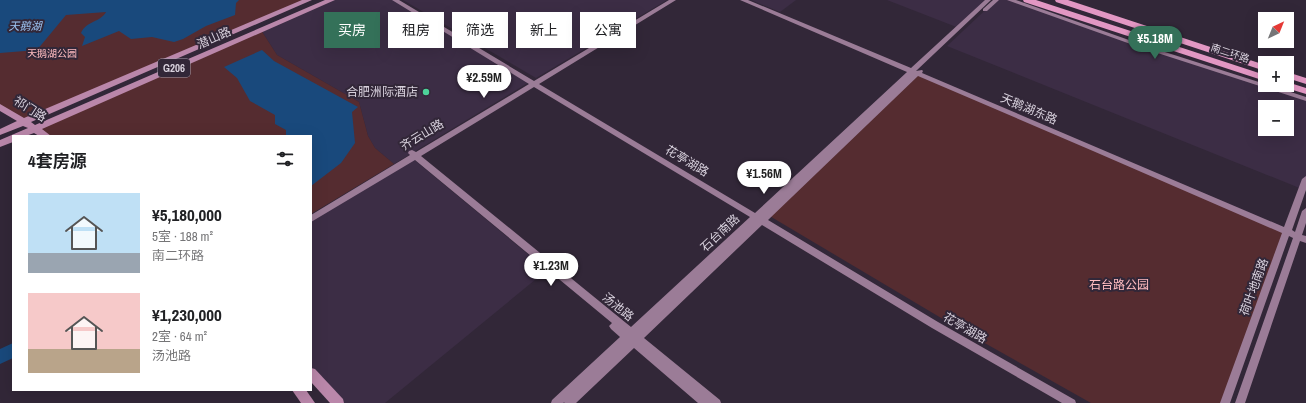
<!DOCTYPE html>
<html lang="zh">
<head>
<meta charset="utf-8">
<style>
  :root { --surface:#fff; --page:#f6f6f6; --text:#202124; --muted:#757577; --accent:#347159 }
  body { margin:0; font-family:"Archivo Narrow","Noto Sans SC",sans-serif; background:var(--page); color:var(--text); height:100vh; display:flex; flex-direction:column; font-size:15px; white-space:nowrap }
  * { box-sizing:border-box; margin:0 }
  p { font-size:13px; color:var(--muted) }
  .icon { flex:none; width:22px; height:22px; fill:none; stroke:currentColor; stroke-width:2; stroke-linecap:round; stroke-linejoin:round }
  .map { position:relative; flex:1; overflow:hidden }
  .details { position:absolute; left:12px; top:135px; width:300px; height:256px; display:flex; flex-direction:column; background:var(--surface); border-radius:0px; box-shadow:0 4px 16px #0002 }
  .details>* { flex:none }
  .top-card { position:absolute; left:324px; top:12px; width:380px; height:36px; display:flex; gap:8px }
  .needle { width:26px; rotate:43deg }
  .controls { position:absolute; left:1258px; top:12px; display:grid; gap:8px }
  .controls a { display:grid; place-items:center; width:36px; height:36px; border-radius:0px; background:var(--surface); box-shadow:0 4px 16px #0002; font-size:20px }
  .price { position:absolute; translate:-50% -34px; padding:0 9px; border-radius:14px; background:#fff; color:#222; font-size:13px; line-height:26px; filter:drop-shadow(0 1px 2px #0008) }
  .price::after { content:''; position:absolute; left:50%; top:24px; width:12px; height:9px; margin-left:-6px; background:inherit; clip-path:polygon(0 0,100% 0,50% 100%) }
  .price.selected { background:var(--accent); color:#fff }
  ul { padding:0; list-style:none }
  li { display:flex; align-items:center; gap:12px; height:100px; padding:0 16px }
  li span { display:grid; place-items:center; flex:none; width:112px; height:80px; border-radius:0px; color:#555 }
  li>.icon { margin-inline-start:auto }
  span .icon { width:48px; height:48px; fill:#fffc; stroke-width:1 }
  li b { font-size:17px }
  h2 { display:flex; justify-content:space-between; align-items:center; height:48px; padding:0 16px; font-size:17px }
  .tag { padding:0 14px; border-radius:0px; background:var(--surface); box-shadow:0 4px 16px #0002; font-size:14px; line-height:36px }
  .tag.selected { background:var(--accent); color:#fff }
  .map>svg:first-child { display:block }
  .built { fill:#3c2d45; fill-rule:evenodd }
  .green { fill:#552c30 }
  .water { fill:#19497c }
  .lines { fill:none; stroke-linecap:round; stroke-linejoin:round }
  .river { fill:#19497c; fill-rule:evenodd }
  .secondary { fill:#9b7c97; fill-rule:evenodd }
  .primary { fill:#ba87aa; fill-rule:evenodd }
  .highway { fill:#e297c3; fill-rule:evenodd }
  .poi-dot { fill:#4dd39a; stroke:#322738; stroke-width:1.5 }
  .labels { text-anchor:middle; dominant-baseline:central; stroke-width:4; stroke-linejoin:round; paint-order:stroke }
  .far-park-label { font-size:10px; fill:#ffbcc0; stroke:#322738 }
  .far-street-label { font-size:10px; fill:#d8d1dd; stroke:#322738 }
  .far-water-label { font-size:11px; font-style:italic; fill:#9dc5f3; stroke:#322738 }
  .shield { fill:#322738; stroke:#a69eac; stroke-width:1 }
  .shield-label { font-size:11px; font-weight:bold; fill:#d8d1dd }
  .street-label { font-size:12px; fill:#d8d1dd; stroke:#322738 }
  .poi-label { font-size:12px; fill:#d8d1dd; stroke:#322738; text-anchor:end }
  .park-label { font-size:12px; fill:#ffbcc0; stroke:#322738 }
</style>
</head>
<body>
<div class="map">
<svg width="1306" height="403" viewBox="0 0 1306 403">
  <rect width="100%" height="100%" fill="#322738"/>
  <!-- built -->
  <g class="built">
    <polygon points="331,0 395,0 531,81 394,164 375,148 368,136 359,102 277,55 261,30"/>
    <polygon points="403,0 667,0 536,78"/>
    <polygon points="751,0 796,0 780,12"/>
    <polygon points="887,0 988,0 959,28"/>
    <path d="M996,0H1010L1141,46L1306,99V179L1302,189L947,46ZM1265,107H1287V129H1265Z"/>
    <polygon points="412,158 547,270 385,403 338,403 311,373 311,219"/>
  </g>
  <!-- green -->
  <g class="green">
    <polygon points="0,0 308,0 24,122 0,107"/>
    <polygon points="261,30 277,55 359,102 368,136 375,148 394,164 311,214 311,136 46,136 35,129"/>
    <polygon points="917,74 1287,232 1225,403 1091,403 958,328 768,215"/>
  </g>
  <!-- water -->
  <g class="water">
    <path d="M0,0H239L236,3L235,15L206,26L183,39L174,42L152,37L131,39L119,31L82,46L85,37L81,33C86,21 101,22 106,12L66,15L37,50L0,53Z"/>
    <polygon points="262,50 274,61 358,107 352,112 355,143 341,163 311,186 311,136 286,136 286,130 275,124 275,115 250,101 237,78 224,67"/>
  </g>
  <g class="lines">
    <!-- river -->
    <polygon class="river" points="13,343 13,358 0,364 0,349"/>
    <!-- secondary -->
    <g class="secondary">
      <path d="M392,0H399L534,81L669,0H676L539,84L755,213L907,72L740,0H748L911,68L985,0H991L916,71L922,70L923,71L922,73L1284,227L1302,179L1306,176V190L1292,230L1295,232L1302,211L1306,208V223L1302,235L1306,236V243L1300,241L1245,403H1235L1293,238L1289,236L1230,403H1220L1282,233L1093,151L918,76L768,220L938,322L1075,400L1076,403H1062L932,328L762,225L644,338L720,400L721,403H698L634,348L576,403H564L565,402L563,403H551L552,400L620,337L611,329L609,326L612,323L415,160L311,222V215L410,155L408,153L409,151L412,150L416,152L529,84ZM534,87L750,217L631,327L421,156Z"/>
      <polygon points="993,0 999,0 987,11 983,11 983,9"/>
      <polygon points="1007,0 1016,0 1143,45 1265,84 1265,85 1269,85 1306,97 1306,101 1139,47"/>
    </g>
    <!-- primary -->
    <g class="primary">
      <polygon points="302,0 312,0 31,122 35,125 325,0 335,0 42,129 51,136 39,136 34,133 26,136 13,136 13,142 0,147 0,140 28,128 23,126 0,135 0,129 17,121 0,111 0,104 24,118"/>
      <polygon points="311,368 315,369 343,399 344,403 330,403 311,382"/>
      <polygon points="292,390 306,390 315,403 301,403"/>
    </g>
    <!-- highway -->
    <g class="highway">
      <polygon points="1023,0 1036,0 1265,75 1265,81 1024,2"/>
      <polygon points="1055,0 1068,0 1265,65 1265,71 1056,2"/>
      <polygon points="1287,72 1306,78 1306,84 1287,78"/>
      <polygon points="1287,82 1306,88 1306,94 1283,87 1282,85 1287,85"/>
    </g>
  </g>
  <!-- markers -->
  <circle class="poi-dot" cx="426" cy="92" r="4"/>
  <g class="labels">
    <!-- far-park labels -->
    <g class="far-park-label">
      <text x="52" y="53">天鹅湖公园</text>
    </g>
    <!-- far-street labels -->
    <g class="far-street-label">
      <text transform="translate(1230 53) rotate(18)">南二环路</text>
    </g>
    <!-- far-water labels -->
    <g class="far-water-label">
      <text x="25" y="26">天鹅湖</text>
    </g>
    <!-- shield labels -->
    <rect class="shield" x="158" y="59" width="32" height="18" rx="3"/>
    <g class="shield-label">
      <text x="174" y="68">G206</text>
    </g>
    <!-- street labels -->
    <g class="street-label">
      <text transform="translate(214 38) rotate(-24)">潜山路</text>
      <text transform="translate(30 109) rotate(32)">祁门路</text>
      <text transform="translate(1029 109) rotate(23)">天鹅湖东路</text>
      <text transform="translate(422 135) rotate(-31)">齐云山路</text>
      <text transform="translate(687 161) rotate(31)">花亭湖路</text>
      <text transform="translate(720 233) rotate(-43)">石台南路</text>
      <text transform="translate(1254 287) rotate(-70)">荷叶地南路</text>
      <text transform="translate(618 307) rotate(39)">汤池路</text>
      <text transform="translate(965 328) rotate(30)">花亭湖路</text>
    </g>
    <!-- poi labels -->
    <g class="poi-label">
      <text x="418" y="92">合肥洲际酒店</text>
    </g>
    <!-- park labels -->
    <g class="park-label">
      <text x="1119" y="285">石台路公园</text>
    </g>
  </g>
</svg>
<div class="controls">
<a><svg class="needle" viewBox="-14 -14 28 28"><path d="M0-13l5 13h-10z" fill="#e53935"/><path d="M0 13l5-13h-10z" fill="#757577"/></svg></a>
<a>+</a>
<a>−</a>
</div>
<b class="price selected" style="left:1155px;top:60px">¥5.18M</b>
<b class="price" style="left:484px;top:99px">¥2.59M</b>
<b class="price" style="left:764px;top:195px">¥1.56M</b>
<b class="price" style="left:551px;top:287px">¥1.23M</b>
<div class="top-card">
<a class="tag selected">买房</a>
<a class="tag">租房</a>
<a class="tag">筛选</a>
<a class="tag">新上</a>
<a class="tag">公寓</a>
</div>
<section class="details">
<h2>4套房源<svg class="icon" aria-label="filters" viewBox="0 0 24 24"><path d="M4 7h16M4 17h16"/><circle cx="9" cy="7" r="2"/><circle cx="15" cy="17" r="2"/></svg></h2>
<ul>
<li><span style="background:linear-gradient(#bfe0f5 75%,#9aa5b1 0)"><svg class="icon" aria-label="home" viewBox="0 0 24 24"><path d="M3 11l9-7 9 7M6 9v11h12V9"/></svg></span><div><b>¥5,180,000</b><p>5室 · 188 m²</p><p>南二环路</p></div></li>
<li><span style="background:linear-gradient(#f6c9c9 70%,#b9a48a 0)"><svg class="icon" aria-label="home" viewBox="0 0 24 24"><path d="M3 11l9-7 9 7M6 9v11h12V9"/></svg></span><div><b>¥1,230,000</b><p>2室 · 64 m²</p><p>汤池路</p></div></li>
</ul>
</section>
</div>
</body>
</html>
